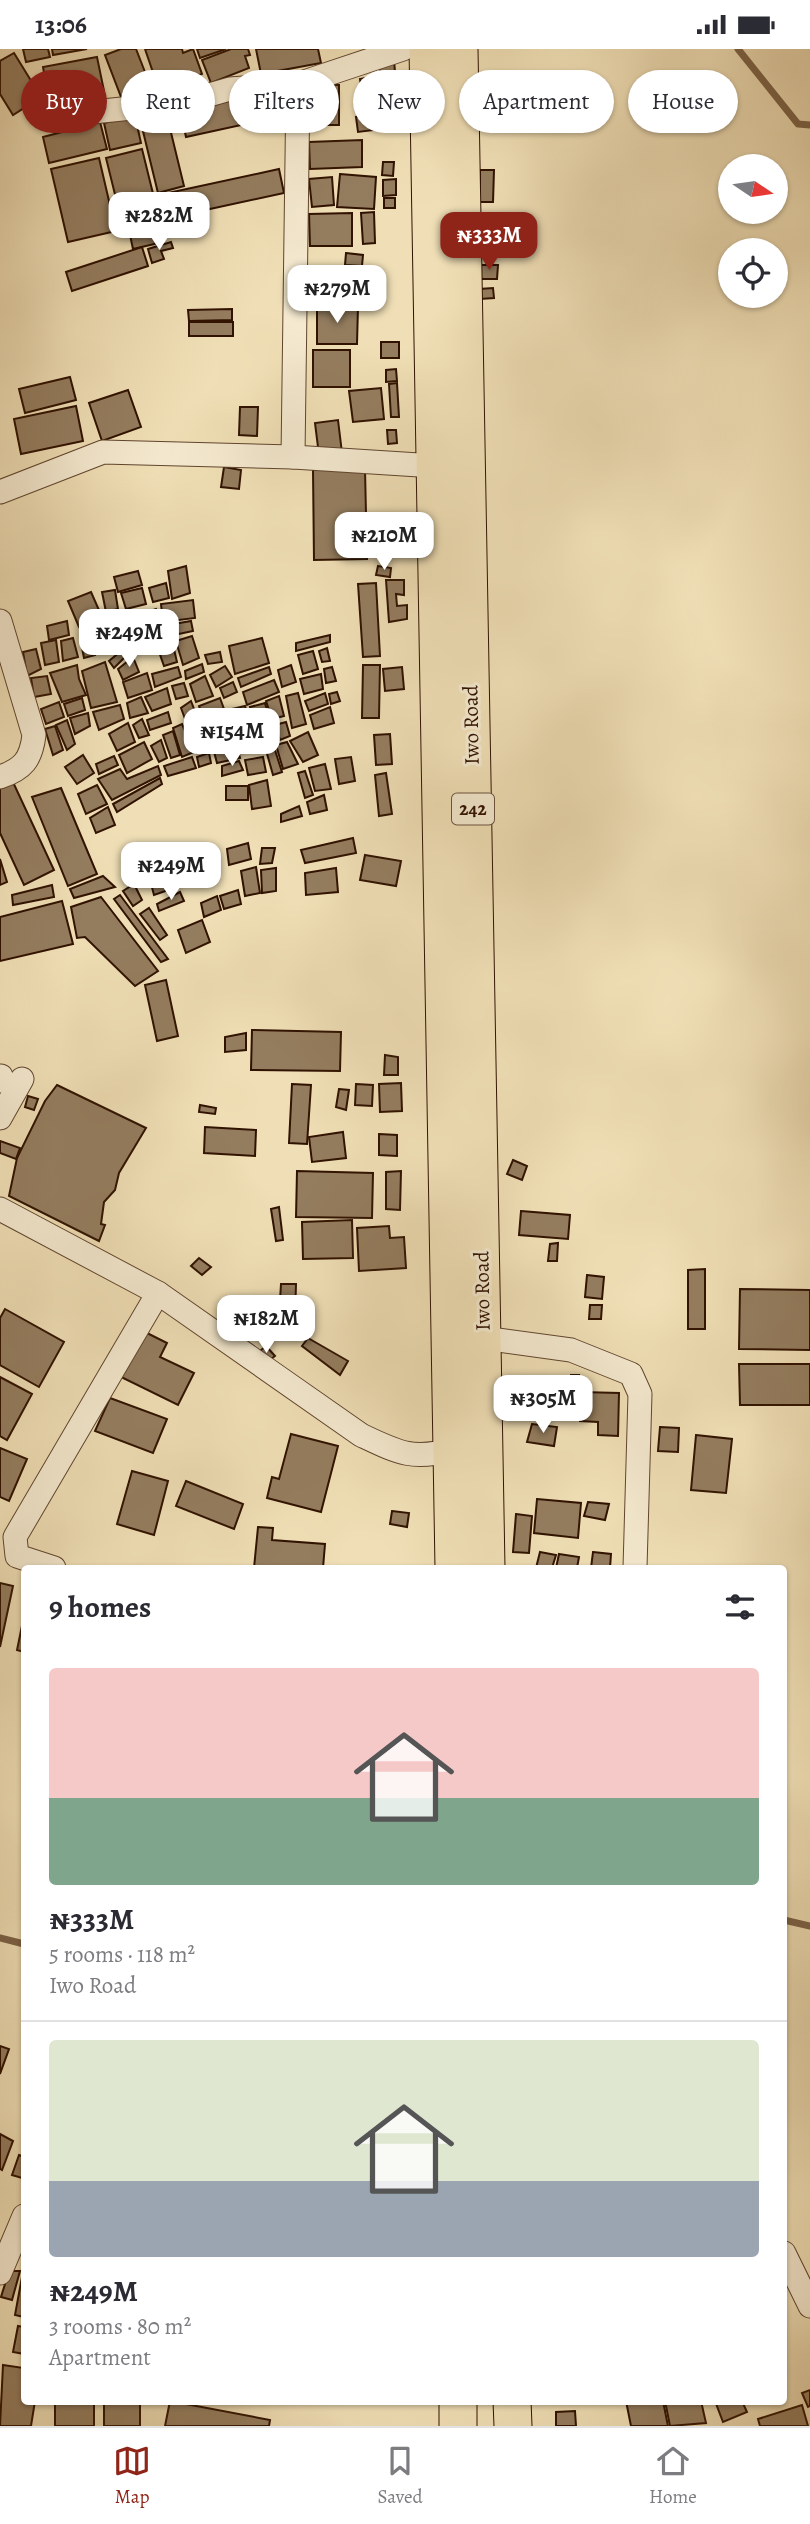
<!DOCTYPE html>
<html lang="en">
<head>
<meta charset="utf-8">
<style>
  :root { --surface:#fff; --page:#f7f7f7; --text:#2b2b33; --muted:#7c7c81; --line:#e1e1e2; --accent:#8f2418 }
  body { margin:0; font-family:Alegreya,serif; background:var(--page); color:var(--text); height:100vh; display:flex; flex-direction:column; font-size:26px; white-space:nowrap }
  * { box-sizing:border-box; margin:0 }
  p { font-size:23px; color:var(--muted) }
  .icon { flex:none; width:38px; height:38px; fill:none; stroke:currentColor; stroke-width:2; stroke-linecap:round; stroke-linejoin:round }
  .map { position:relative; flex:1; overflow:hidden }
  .drawer { position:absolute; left:21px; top:1516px; width:766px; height:840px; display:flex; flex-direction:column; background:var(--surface); border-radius:7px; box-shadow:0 2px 5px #0004 }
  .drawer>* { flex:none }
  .top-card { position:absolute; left:21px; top:21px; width:768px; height:63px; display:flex; gap:14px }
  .needle { width:46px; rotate:103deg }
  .tools { position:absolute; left:718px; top:105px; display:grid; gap:14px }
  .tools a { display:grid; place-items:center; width:70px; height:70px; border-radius:50%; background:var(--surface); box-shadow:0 2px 5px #0004; font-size:35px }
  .price { position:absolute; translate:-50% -60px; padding:0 16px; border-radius:14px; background:#fff; color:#222; font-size:23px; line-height:46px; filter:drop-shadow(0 2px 4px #0008) }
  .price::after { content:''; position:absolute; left:50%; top:42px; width:21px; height:16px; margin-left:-10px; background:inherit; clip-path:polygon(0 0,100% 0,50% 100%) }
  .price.current { background:var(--accent); color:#fff }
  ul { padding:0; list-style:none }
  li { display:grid; align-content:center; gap:14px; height:371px; padding:0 28px }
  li+li { border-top:2px solid var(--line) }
  li span { display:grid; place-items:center; height:217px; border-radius:7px; color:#555 }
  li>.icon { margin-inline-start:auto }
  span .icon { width:126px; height:126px; fill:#fffc; stroke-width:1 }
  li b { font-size:30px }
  h2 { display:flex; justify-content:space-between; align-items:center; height:84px; padding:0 28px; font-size:30px }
  .pill { padding:0 24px; border-radius:32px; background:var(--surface); box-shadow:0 2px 5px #0004; font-size:24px; line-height:63px }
  .pill.current { background:var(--accent); color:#fff }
  .status { display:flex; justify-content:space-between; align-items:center; height:49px; padding:0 35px; background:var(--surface); direction:ltr }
  .status svg { height:19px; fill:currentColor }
  .menu { display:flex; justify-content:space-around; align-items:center; height:98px; border-top:2px solid var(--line); background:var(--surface); font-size:19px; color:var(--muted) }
  .menu a { display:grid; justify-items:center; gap:4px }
  .menu .current { color:var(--accent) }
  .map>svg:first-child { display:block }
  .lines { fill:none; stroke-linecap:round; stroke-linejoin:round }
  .stream { stroke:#7c6348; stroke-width:7 }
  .building { fill:#947d5f; stroke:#301200; stroke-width:2 }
  .street-casing { stroke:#60452e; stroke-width:25 }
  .primary-casing { stroke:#301200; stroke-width:39 }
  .street { stroke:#f5ead0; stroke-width:23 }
  .primary { stroke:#f0dfb6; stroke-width:37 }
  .labels { text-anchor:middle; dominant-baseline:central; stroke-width:6; stroke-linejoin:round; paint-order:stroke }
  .shield { fill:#f5ead0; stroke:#6b533e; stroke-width:2 }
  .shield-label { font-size:19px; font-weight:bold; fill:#301200 }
  .street-label { font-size:21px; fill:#301200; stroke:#f5ead0 }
</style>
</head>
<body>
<div class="status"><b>13:06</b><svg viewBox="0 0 49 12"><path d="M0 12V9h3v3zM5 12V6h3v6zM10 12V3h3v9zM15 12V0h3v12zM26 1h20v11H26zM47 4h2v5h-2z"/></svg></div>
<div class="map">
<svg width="810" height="2377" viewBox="0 0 810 2377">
  <rect width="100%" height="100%" fill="#f0dfb6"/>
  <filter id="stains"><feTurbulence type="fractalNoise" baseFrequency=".00286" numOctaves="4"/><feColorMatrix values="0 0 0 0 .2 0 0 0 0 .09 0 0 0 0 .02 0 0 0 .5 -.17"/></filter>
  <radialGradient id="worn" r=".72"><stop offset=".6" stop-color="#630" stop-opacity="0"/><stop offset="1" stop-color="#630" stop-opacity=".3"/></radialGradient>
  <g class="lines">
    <!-- stream -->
    <g class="stream">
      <polyline points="738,0 798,75 810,76"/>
      <polyline points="784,1871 810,1877"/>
      <polyline points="0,1889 24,1895"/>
    </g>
  </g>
  <!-- building -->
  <g class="building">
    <polygon points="23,0 48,0 50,8 26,13"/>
    <polygon points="52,0 87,0 53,6"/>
    <polygon points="121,0 136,0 150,36 121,48 105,6"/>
    <polygon points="145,0 182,0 183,4 193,0 202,25 159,41"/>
    <polygon points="197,0 226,0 200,9"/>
    <polygon points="231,0 248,0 250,6 245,7 249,19 211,34 202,11"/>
    <polygon points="256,0 318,0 321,14 261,25"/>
    <polygon points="14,4 41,48 13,66 0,45 0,12"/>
    <polygon points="97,8 104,42 49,52 43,18"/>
    <polygon points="394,11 395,23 380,25 379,12"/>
    <polygon points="381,26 383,41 362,44 360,30"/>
    <polygon points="310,35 339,36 339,76 309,76"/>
    <polygon points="277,39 282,67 186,88 180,60"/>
    <polygon points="482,50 493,50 492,75 481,75"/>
    <polygon points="166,63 184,137 158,144 140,70"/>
    <polygon points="381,66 382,80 358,83 356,68"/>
    <polygon points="135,67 141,94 110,101 104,74"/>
    <polygon points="100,73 107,100 49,114 43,88"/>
    <polygon points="362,91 362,118 310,120 309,93"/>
    <polygon points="142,100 161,177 125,186 106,109"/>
    <polygon points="99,109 116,182 68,193 51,120"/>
    <polygon points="383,113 394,113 393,127 382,126"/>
    <polygon points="279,120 284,144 173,168 168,144"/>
    <polygon points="480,121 494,121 493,153 480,153"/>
    <polygon points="340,125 376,128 374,160 337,158"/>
    <polygon points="332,128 334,156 312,158 309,130"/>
    <polygon points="396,130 396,146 383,147 383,131"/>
    <rect x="384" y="149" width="11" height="10"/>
    <polygon points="374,163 375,194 363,195 361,164"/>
    <polygon points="352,164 352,197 310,197 309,165"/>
    <polygon points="160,179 163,193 133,200 130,186"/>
    <polygon points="481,190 492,190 492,202 482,202"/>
    <polygon points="171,193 173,199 161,202 164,210 152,214 148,200"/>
    <polygon points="142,198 148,217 72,242 66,223"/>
    <polygon points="346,204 363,206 362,217 345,216"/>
    <polygon points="481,216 498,216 497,230 481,230"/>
    <polygon points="314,237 360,239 359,256 313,254"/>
    <polygon points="493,239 494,249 480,250 479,240"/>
    <polygon points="317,256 358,257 357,295 317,295"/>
    <polygon points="232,260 232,271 189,272 188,261"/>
    <rect x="189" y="273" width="44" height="14"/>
    <rect x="381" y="293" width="18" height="16"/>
    <rect x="313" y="301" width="37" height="37"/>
    <polygon points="396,320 397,332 386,333 386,321"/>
    <polygon points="70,328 76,351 25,364 19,340"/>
    <polygon points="397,334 399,368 391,368 389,335"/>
    <polygon points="381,339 384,370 353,373 349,342"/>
    <polygon points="128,341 141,378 102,392 89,354"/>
    <polygon points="76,357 83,392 21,405 14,370"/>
    <polygon points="240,358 258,358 257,387 239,386"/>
    <polygon points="338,371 342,404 319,406 315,374"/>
    <polygon points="387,381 396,381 397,394 388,395"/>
    <polygon points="224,418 241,421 239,440 221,438"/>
    <polygon points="365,420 367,510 314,511 313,421"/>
    <polygon points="377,471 395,472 393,496 375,495"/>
    <polygon points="186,517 190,544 172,550 168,522"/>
    <polygon points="378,517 391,519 390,528 376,526"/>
    <polygon points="138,522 142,536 118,543 114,528"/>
    <polygon points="386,531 404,531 404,546 396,545 397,557 407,556 407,570 389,573"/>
    <polygon points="166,534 169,549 153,553 149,539"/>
    <polygon points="376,534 380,607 363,608 358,535"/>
    <polygon points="142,539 146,555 126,560 121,544"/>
    <polygon points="115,541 118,560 106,563 102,543"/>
    <polygon points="91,543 102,568 79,578 68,552"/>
    <polygon points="193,551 195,569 163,573 161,555"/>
    <polygon points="156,560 162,582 139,588 132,568"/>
    <polygon points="67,572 69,586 49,591 47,577"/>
    <polygon points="191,572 193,582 169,587 168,576"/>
    <polygon points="126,575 130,594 101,604 97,587"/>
    <polygon points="90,585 95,606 84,609 80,588"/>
    <polygon points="330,586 330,593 296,602 296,594"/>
    <polygon points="192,587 199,609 183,616 176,592"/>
    <polygon points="73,589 78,608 63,612 61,592"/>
    <polygon points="262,589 269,614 235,625 229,597"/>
    <polygon points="56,591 59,613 45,616 41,594"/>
    <polygon points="173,596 177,613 164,617 158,600"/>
    <polygon points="126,598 131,602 114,619 109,612"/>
    <polygon points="327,599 330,612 322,613 319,602"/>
    <polygon points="36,600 41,620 27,627 23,603"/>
    <polygon points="313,602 318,620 303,625 298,606"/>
    <polygon points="220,603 222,613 208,615 205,606"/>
    <polygon points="133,608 139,623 123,631 118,620"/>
    <polygon points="105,613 117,653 91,659 82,622"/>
    <polygon points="202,615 204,623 186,630 185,622"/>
    <polygon points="77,616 79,630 86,646 62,653 50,624"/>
    <polygon points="291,616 296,633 282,638 278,621"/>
    <polygon points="363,616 380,616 379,669 362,669"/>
    <polygon points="225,617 232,628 216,638 210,626"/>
    <polygon points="178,618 181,628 155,638 152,625"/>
    <polygon points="269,618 271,625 241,638 238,629"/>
    <polygon points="332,618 336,632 326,634 324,620"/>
    <polygon points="402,618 404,640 385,642 383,620"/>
    <polygon points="147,624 152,641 128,649 123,633"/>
    <polygon points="321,625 323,640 304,645 300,630"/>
    <polygon points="47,627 51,645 34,648 31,629"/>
    <polygon points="205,627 213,647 196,653 190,635"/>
    <polygon points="274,631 279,643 247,656 243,643"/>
    <polygon points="233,633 237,643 224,649 220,639"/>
    <polygon points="184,634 188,647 176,650 172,637"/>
    <polygon points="167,639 171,655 152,662 145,648"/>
    <polygon points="337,643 340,652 331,655 329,645"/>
    <polygon points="298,644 306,675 292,679 286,647"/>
    <polygon points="325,644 328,655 309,662 305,652"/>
    <polygon points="279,647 284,667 272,670 266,652"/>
    <polygon points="141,648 148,664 130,669 127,654"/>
    <polygon points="82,649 85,661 68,667 64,655"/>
    <polygon points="220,649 224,660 203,668 199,657"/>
    <polygon points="191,652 199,673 188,678 181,659"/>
    <polygon points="59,653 64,668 46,675 41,660"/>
    <polygon points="265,654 275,692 261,696 250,658"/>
    <polygon points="120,656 124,670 99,681 93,663"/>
    <polygon points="245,657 251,678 238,682 232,660"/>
    <polygon points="330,658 334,674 314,680 310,666"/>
    <polygon points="226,662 230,672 209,680 207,671"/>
    <polygon points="168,663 171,674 150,681 147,671"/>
    <polygon points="88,664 90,677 75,685 70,669"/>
    <polygon points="142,670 149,686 139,689 133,676"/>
    <polygon points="67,671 75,695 67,701 56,676"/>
    <polygon points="286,673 290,687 280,691 275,676"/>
    <polygon points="128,674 135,693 117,702 109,685"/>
    <polygon points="182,675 194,703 182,708 173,679"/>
    <polygon points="201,676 208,700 197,704 189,682"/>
    <polygon points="55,677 63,701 53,706 45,680"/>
    <polygon points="230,677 234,691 214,697 212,684"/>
    <polygon points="173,682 180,706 171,709 163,686"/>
    <polygon points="254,682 257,700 244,703 240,685"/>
    <polygon points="308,683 318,706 303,713 290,692"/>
    <polygon points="390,685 392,715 376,716 374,686"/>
    <polygon points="161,691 167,709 159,713 151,697"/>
    <polygon points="144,693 152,710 127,724 119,706"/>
    <polygon points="287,693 298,715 283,720 276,696"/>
    <polygon points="236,694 240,709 217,714 213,699"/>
    <polygon points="274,698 282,723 273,726 266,701"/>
    <polygon points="209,704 211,714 199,718 197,708"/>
    <polygon points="83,706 94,724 77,735 65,718"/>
    <polygon points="114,707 118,716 99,725 96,715"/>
    <polygon points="192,708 196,719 168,727 164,717"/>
    <polygon points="263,708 266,723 248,726 245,711"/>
    <polygon points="351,708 355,732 339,735 335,710"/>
    <polygon points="239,712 243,721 222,727 222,717"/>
    <polygon points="325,715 331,740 315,742 309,719"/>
    <polygon points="158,717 161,726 112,751 98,730 120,720 127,730"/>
    <polygon points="305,722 313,746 305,749 298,724"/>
    <polygon points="386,724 392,765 379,767 375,726"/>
    <polygon points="160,729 162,735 117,763 113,755"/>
    <polygon points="12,731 54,821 24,836 0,784 0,737"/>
    <polygon points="267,731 271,757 252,760 249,736"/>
    <polygon points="97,736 107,755 86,765 78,745"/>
    <rect x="226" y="737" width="22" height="14"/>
    <polygon points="61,739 97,825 68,837 32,748"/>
    <polygon points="324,746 327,761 310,765 307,753"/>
    <polygon points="299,757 302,767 281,773 281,765"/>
    <polygon points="108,758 115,776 96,784 90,769"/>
    <polygon points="353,789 356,804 305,814 301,801"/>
    <polygon points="248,794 251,810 229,816 227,800"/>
    <polygon points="262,799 275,799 272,814 260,815"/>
    <polygon points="365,806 401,812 396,837 360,831"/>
    <polygon points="0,810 7,833 0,836"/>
    <polygon points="173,818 177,838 154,846 149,827"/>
    <polygon points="256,818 260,844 245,847 241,822"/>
    <polygon points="276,819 276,842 262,844 261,821"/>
    <polygon points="336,819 338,843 306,846 305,824"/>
    <polygon points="103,827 115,838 74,849 70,840"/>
    <polygon points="134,835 142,851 133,857 123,842"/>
    <polygon points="52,836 54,848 13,856 12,846"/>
    <polygon points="238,841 241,855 224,860 220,847"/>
    <polygon points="180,843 184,852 159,862 157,855"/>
    <polygon points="120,846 168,910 161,913 114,850"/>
    <polygon points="217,847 221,861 204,868 201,854"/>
    <polygon points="101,848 158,922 135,937 85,888 77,889 71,858"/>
    <polygon points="62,852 73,895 0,912 0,868"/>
    <polygon points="149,859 167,886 160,891 140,865"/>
    <polygon points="202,871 210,893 186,904 178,881"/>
    <polygon points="166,931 178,987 157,992 145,936"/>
    <polygon points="252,981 341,983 340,1022 251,1021"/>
    <polygon points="246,984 246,1001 225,1003 225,988"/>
    <polygon points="385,1006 398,1008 398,1026 384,1026"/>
    <polygon points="401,1034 402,1062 380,1063 379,1035"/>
    <polygon points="292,1035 311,1036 307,1095 289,1094"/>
    <polygon points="356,1035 373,1036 372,1057 355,1056"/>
    <polygon points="57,1036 146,1079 119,1124 115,1141 104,1153 101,1175 105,1176 99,1192 9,1147 17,1109 45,1052"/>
    <polygon points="339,1040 349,1041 346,1061 336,1058"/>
    <polygon points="28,1047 38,1050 34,1061 25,1058"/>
    <polygon points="200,1056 216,1059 215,1065 199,1063"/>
    <polygon points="205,1078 256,1081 255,1107 204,1104"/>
    <polygon points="343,1083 346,1109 312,1113 309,1088"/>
    <polygon points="379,1085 397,1086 397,1107 379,1106"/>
    <polygon points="0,1092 20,1099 16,1110 0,1104"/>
    <polygon points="513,1111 527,1117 522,1131 507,1125"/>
    <polygon points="297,1122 373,1124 372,1169 296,1168"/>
    <polygon points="401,1122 400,1161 386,1160 386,1123"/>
    <polygon points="279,1158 283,1191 276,1192 271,1160"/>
    <polygon points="521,1162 570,1166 568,1190 519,1186"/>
    <polygon points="352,1171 353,1209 303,1210 302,1173"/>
    <polygon points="389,1177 390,1189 404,1188 406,1219 359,1222 357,1179"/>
    <polygon points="558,1194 557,1212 548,1212 550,1195"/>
    <polygon points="199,1209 211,1218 202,1226 191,1217"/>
    <polygon points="705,1220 705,1280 688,1280 688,1221"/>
    <polygon points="587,1226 604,1228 602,1250 585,1248"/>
    <polygon points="281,1235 296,1235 295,1268 279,1267"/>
    <polygon points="740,1240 810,1241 810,1301 739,1300"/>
    <polygon points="590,1256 602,1256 601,1270 589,1270"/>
    <polygon points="5,1260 64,1293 39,1338 0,1316 0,1269"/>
    <polygon points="137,1279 167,1294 160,1308 194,1324 178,1356 115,1325"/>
    <polygon points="308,1289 348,1312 340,1326 302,1297"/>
    <polygon points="266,1297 275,1307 265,1315 256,1305"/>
    <polygon points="739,1315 810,1315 810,1356 740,1356"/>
    <polygon points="571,1326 579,1326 576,1350 568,1349"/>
    <polygon points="0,1328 32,1345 7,1391 0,1387"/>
    <polygon points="581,1343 619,1344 618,1387 598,1386 598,1373 580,1372"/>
    <polygon points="110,1349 167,1370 153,1404 95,1382"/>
    <polygon points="532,1375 557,1378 554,1397 527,1393"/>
    <polygon points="660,1378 679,1379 678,1403 658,1402"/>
    <polygon points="291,1385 338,1397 321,1463 267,1449 272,1428 279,1430"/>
    <polygon points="696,1386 732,1390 726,1444 691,1441"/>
    <polygon points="0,1399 27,1410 9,1452 0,1448"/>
    <polygon points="132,1422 168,1432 154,1486 117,1475"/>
    <polygon points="186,1432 243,1455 234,1480 176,1457"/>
    <polygon points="537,1450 581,1454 578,1489 534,1484"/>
    <polygon points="588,1453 609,1455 605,1471 584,1467"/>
    <polygon points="392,1462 409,1464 407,1478 390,1475"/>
    <polygon points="516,1465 532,1467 529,1504 513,1503"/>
    <polygon points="258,1478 273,1479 272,1491 325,1495 323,1519 254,1519"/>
    <polygon points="540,1503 556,1506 552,1519 536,1519"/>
    <polygon points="593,1503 611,1505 610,1519 591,1519"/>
    <polygon points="559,1505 579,1508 577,1519 556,1519"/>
    <polygon points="0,1534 13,1537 0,1598"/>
    <polygon points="24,1567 24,1603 17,1601"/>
    <polygon points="0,1997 9,2000 0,2025"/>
    <polygon points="0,2085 13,2092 2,2121 0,2120"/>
    <polygon points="19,2106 24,2108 22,2129 12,2126"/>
    <polygon points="9,2222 20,2222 12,2251 1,2248"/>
    <polygon points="22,2228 24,2228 24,2268 15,2266"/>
    <polygon points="18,2277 24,2278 24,2305 13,2303"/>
    <polygon points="3,2316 24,2319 24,2352 35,2352 31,2377 0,2377"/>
    <polygon points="810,2341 810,2357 808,2358 802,2344"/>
    <rect x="55" y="2352" width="39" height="25"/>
    <rect x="104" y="2352" width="36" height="25"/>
    <polygon points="170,2352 270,2371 269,2377 165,2377"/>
    <polygon points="626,2352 663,2352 668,2377 631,2377"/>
    <polygon points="665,2352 701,2352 706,2374 670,2377"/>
    <polygon points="715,2352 742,2352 747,2363 723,2373"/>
    <polygon points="802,2356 808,2377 760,2377 758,2370"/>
    <polygon points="575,2362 576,2377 556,2377 556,2363"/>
  </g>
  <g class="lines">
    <defs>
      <g id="street">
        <polyline points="73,65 181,54 230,40 298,35 403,0"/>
        <polyline points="293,408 298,35"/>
        <polyline points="0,443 103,403 293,408 435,417"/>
        <path d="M0,572L34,686C31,711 23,720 0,728"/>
        <polyline points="0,1032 1,1027"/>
        <polyline points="0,1069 22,1030"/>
        <path d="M0,1160L158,1244L361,1386C399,1404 411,1411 453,1401"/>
        <polyline points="483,1289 571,1301 631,1325 640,1345 635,1519"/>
        <polyline points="54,1519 17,1507 15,1488 158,1244"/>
        <polyline points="784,2204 810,2257"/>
        <polyline points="0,2224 24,2167"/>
      </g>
      <g id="primary">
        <polyline points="428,0 454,1519"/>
        <polyline points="459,0 486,1519"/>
        <polyline points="458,2352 458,2377"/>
        <polyline points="512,2352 513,2377"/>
      </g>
    </defs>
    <!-- street casing -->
    <use href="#street" class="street-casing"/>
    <!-- primary casing -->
    <use href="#primary" class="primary-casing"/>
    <!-- street -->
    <use href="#street" class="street"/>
    <!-- primary -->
    <use href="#primary" class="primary"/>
  </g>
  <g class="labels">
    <!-- shield labels -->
    <rect class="shield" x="452" y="744.5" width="42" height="31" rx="5"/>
    <g class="shield-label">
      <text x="473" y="760">242</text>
    </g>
    <!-- street labels -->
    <g class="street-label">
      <text transform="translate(471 676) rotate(-91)">Iwo Road</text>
      <text transform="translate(482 1242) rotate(-91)">Iwo Road</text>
    </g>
  </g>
  <rect width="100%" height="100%" filter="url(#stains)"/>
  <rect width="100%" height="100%" fill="url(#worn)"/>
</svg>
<div class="tools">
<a><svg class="needle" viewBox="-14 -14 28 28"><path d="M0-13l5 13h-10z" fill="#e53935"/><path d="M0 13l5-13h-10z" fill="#7c7c81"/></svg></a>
<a><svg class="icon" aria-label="locate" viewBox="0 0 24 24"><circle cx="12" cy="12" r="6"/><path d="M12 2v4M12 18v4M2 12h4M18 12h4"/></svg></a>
</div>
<b class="price" style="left:159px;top:203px">₦282M</b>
<b class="price current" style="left:489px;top:223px">₦333M</b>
<b class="price" style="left:337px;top:276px">₦279M</b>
<b class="price" style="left:384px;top:523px">₦210M</b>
<b class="price" style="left:129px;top:620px">₦249M</b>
<b class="price" style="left:232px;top:719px">₦154M</b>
<b class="price" style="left:171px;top:853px">₦249M</b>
<b class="price" style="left:266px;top:1306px">₦182M</b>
<b class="price" style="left:543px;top:1386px">₦305M</b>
<div class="top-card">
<a class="pill current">Buy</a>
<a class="pill">Rent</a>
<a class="pill">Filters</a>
<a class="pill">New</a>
<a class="pill">Apartment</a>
<a class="pill">House</a>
</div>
<section class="drawer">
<h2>9 homes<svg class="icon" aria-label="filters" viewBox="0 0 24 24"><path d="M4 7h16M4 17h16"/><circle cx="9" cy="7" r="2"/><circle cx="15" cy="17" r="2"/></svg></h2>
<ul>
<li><span style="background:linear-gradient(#f6c9c9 60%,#7fa58c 0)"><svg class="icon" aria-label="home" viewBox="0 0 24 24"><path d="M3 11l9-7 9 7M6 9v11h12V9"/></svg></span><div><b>₦333M</b><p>5 rooms · 118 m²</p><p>Iwo Road</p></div></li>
<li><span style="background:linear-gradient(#dfe7d0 65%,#9aa5b1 0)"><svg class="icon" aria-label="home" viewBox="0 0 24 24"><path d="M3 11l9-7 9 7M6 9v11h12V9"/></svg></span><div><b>₦249M</b><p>3 rooms · 80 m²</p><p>Apartment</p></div></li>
</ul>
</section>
</div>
<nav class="menu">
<a class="current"><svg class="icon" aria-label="map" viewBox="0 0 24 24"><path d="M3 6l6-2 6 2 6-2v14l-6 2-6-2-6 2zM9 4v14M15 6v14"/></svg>Map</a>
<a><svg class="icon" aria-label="saved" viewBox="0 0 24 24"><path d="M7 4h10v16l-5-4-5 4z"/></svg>Saved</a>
<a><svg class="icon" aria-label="home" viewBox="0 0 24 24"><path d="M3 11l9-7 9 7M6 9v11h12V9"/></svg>Home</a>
</nav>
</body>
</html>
